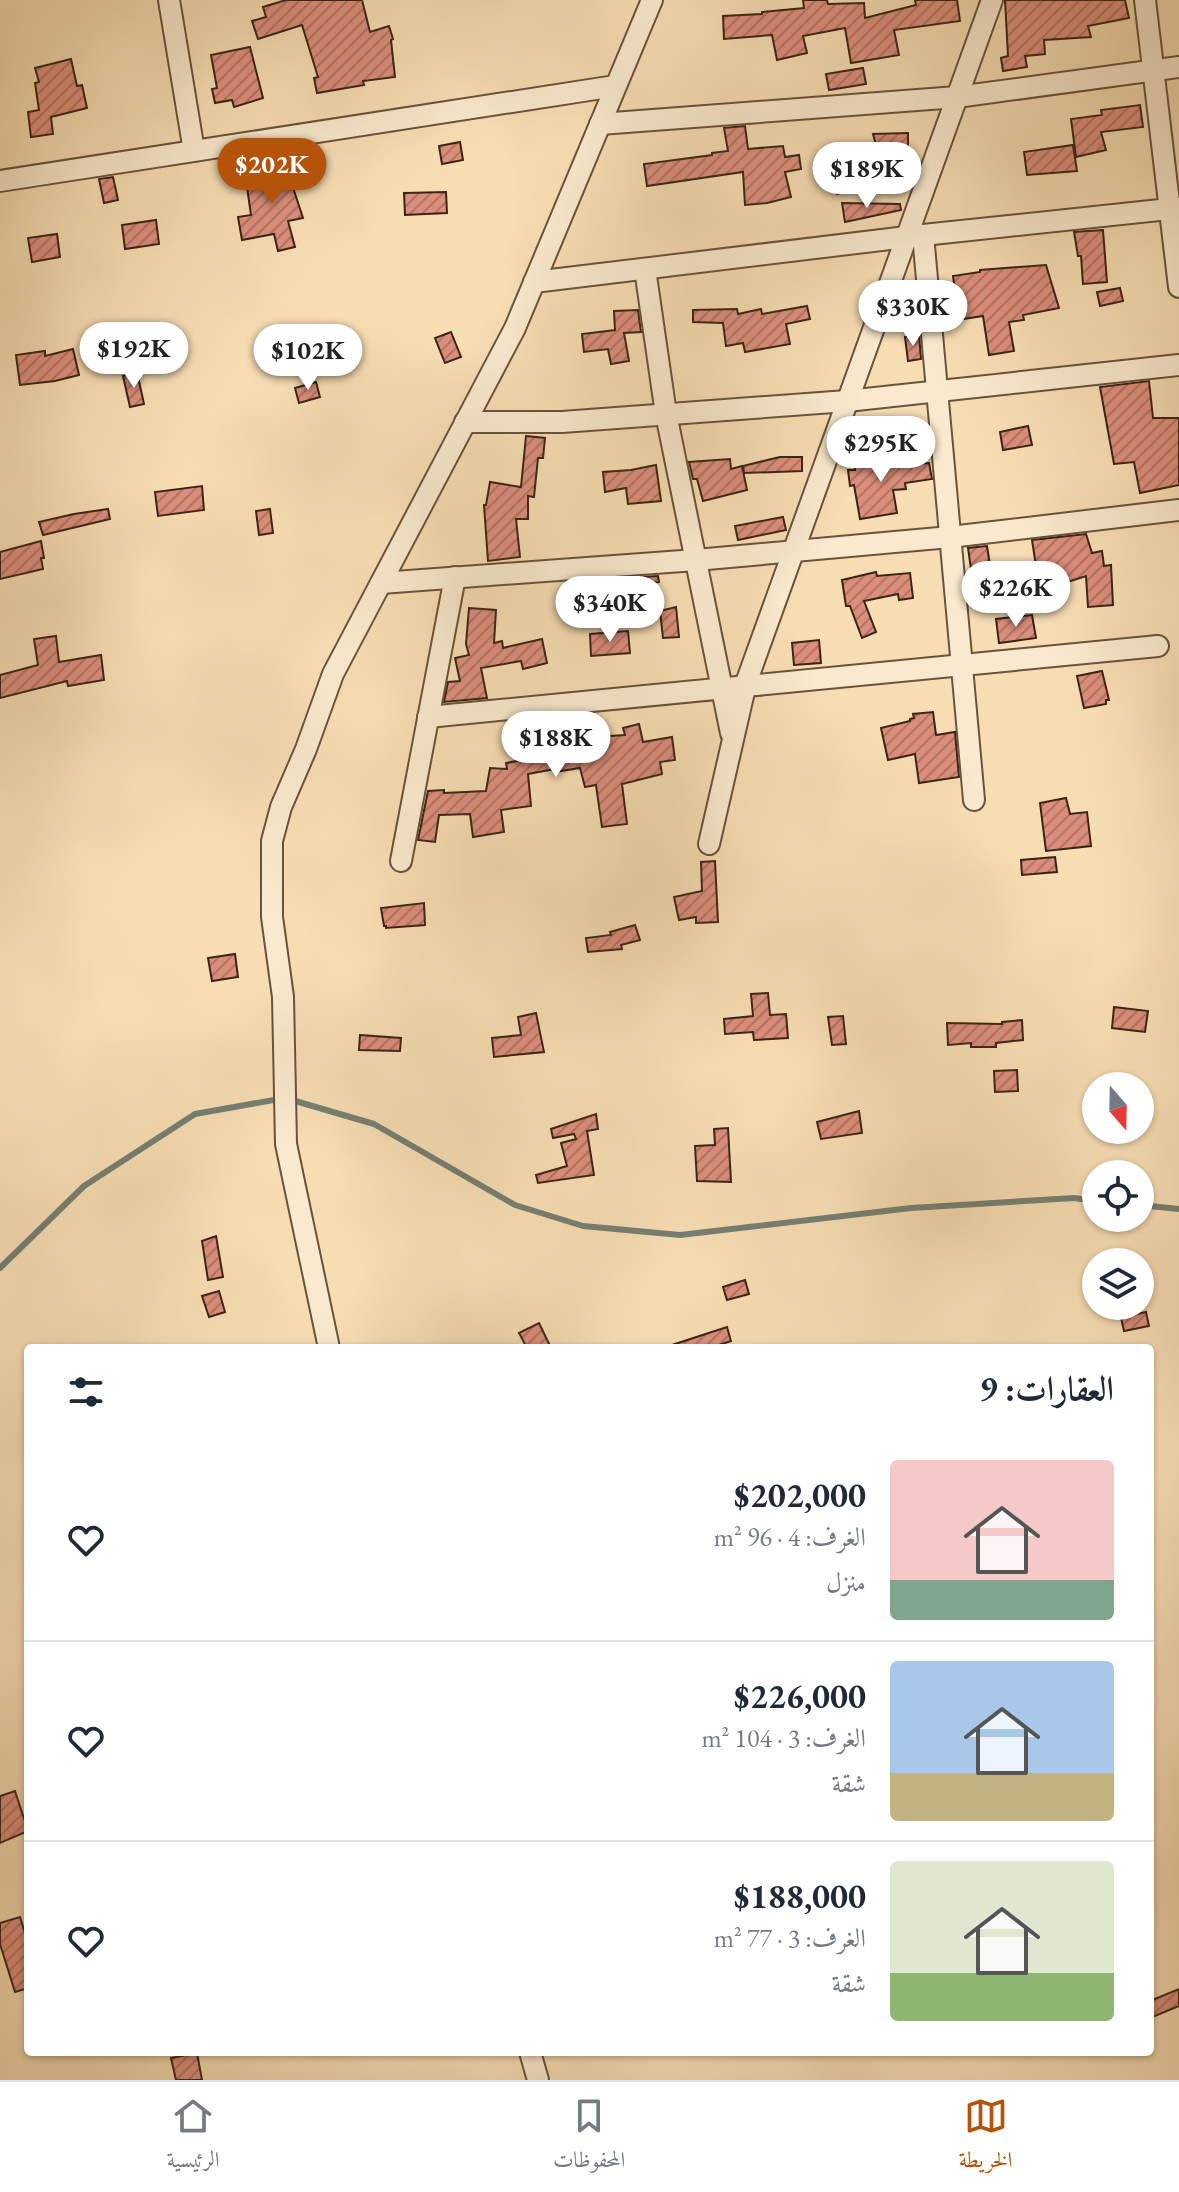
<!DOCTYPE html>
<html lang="ar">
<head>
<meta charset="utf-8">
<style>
  :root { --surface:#fff; --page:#f2f2f3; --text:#1f2937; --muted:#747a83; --line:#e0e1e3; --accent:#b45309 }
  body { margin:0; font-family:"EB Garamond",Amiri,serif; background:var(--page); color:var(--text); direction:rtl; height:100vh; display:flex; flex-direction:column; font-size:30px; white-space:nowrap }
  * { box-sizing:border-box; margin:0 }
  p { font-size:26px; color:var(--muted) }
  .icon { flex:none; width:44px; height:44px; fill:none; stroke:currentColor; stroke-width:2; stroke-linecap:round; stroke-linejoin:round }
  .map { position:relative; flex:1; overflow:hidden; direction:ltr }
  .side { position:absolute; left:24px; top:1344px; width:1130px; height:712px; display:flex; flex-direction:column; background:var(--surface); border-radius:8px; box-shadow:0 2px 6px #0004; direction:rtl }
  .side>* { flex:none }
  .needle { width:52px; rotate:160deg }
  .fabs { position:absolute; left:1082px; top:1072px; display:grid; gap:16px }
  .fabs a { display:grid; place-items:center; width:72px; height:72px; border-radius:50%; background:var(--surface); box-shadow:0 2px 6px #0004; font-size:40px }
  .price { position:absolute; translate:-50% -68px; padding:0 18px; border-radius:28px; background:#fff; color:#222; font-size:26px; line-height:52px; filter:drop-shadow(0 2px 4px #0008) }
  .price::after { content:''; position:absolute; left:50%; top:48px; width:24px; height:18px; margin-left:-12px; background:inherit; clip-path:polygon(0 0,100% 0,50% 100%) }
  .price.selected { background:var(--accent); color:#fff }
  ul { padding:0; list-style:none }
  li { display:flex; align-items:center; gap:24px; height:200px; padding:0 40px }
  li+li { border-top:2px solid var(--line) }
  li span { display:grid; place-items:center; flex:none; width:224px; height:160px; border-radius:8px; color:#555 }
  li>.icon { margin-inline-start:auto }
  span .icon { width:96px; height:96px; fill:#fffc; stroke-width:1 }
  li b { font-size:34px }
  h2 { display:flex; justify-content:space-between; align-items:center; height:96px; padding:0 40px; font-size:34px }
  .dock { display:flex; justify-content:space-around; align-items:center; height:112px; border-top:2px solid var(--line); background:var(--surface); font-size:22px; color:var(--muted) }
  .dock a { display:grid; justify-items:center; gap:4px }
  .dock .selected { color:var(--accent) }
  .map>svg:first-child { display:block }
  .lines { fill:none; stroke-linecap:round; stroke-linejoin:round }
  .stream { stroke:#767f72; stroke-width:6 }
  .building { fill:url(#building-hatch); stroke:#3a2513; stroke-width:2 }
  .minor-casing { stroke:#69533b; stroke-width:24 }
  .minor { stroke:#fae9ce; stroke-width:20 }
</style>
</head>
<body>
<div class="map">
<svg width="1179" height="2080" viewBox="0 0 1179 2080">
  <defs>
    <pattern id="building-hatch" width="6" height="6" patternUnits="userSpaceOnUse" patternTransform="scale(2)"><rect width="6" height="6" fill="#dc8e7c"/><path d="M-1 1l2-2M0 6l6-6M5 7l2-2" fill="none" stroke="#b37464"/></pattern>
  </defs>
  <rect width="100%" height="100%" fill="#f7ddb4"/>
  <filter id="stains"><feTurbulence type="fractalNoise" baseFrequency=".0025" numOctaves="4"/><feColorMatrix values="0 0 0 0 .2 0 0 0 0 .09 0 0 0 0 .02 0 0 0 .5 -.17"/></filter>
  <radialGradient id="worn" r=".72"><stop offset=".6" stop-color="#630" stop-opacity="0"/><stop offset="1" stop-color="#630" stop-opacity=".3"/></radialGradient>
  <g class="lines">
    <!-- stream -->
    <g class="stream">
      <polyline points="1140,1205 1179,1209"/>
      <polyline points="0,1268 84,1186 195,1114 285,1098 374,1124 515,1205 583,1226 680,1235 911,1208 1074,1198 1096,1201"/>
    </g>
  </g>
  <!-- building -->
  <g class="building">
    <polygon points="286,0 362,0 370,32 389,26 393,39 391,40 395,77 363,81 364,85 317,93 314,78 318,77 302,25 258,39 252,21 266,17 263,7"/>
    <polygon points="803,0 827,0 828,4 864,3 865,18 916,5 915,0 957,0 960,21 894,30 899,55 851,63 845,28 803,36 807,53 777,60 772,35 724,39 723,16 762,14 762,12 804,8"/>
    <polygon points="1005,0 1125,0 1129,18 1088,26 1091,37 1044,40 1045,54 1025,56 1027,67 1003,71 1001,58 1008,56"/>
    <polygon points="250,47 263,98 234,107 232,100 215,103 212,89 217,88 211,55"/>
    <polygon points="71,59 77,86 82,85 87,108 51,117 53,134 31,137 28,112 39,110 35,83 39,82 35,68"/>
    <polygon points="863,68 866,84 829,90 826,74"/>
    <polygon points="1140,105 1143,127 1101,132 1106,150 1076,157 1071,119 1102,115 1101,110"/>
    <polygon points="745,126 748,149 783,146 785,157 799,155 801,169 785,172 791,197 767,203 745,205 743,172 647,186 644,164 712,155 712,153 728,151 724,128"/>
    <polygon points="908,133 908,154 879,155 887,178 837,194 832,169 836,168 831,148 875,143 878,152 873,134"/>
    <polygon points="460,142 463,160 442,164 439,146"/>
    <polygon points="1073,145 1077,171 1027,175 1024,152"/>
    <polygon points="281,151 303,218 288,221 295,247 278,251 274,234 242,240 238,217 251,215 246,180 274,177 266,155"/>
    <polygon points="113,177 118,200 104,203 99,179"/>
    <polygon points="446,192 447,213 405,215 404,193"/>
    <polygon points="842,203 900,204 901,210 845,222"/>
    <polygon points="156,220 159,244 125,249 122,225"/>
    <polygon points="1103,230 1107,282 1083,284 1081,256 1078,256 1074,232"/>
    <polygon points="57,234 60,257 32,262 28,238"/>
    <polygon points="1046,265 1059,308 1023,315 1024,320 1009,322 1014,351 989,355 983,316 944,322 943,308 957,306 953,276 980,272 980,270"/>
    <polygon points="1120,288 1123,301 1100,306 1097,292"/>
    <polygon points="807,306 810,319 786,324 790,344 745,352 743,343 726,346 723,323 693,322 693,310 737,309 738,314 761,309 762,314"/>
    <polygon points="638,310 641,332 624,333 629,361 611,364 608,349 584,352 582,334 615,330 614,311"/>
    <polygon points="451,332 461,357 445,363 435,338"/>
    <polygon points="919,335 921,359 908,361 905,337"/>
    <polygon points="73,349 79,375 55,381 20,385 16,355 45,351 45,356"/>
    <polygon points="137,372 144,404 130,407 123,376"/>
    <polygon points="1149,381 1153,418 1179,418 1179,485 1140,493 1134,462 1114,464 1100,387"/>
    <polygon points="316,382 320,397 299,403 295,388"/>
    <polygon points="1028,426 1032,445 1003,450 1000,432"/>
    <polygon points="526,436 545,438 543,458 538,458 534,497 528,496 528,519 516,519 520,557 488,561 484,505 486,505 490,482 521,487"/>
    <polygon points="871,449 873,468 929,463 932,479 905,483 906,489 893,490 897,513 860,519 854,485 850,486 848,470 855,470 854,450"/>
    <polygon points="780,457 802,457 802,471 744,473 743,466"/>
    <polygon points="730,459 731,469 742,466 747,490 703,501 697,479 693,479 689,462"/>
    <polygon points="656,465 661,501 628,504 626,488 605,492 603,472 631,470"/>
    <polygon points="202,486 204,510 158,516 155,492"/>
    <polygon points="108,509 110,519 43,535 39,522 74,514"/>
    <polygon points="270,509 273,533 259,535 256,511"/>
    <polygon points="783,517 786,530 738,540 735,526"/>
    <polygon points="1086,534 1092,553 1102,551 1104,566 1111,565 1113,605 1088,607 1086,576 1021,597 1018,571 1036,566 1032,540"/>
    <polygon points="41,541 44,558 41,558 43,569 0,579 0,552"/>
    <polygon points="987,546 991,572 1007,568 1010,583 974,590 968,548"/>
    <polygon points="876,572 877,576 910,573 913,598 899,600 898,594 864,601 876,632 862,638 850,606 846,606 842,580"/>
    <polygon points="658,576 659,582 644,585 646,622 631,623 629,578"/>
    <polygon points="676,607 679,637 663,638 660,611"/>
    <polygon points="469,608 496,610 494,643 502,641 503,648 542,639 547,663 523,669 521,661 481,668 487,698 444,702 448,682 460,681 455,658 469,655 466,644"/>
    <polygon points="1032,615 1036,638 999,643 996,619"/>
    <polygon points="628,631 630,653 591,656 590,634"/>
    <polygon points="56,636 59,662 101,655 104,680 68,686 67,681 0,698 0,675 38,665 34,639"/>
    <polygon points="819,640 821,663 794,665 792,643"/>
    <polygon points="1102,671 1109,700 1106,700 1106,704 1084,708 1077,676"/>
    <polygon points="933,712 936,735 955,732 959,777 919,783 915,754 888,760 881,728 910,721 910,719 914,718 913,714"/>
    <polygon points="639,724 643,742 672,737 675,760 660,762 662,774 622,784 627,824 602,827 596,785 585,787 580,768 555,772 555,769 528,774 531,806 501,810 504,832 473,837 470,814 439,815 435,842 418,840 428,791 444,790 444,793 486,791 490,768 507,769 506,763 528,759 529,741 625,735 623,728"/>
    <polygon points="1066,798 1070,814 1087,812 1091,846 1046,851 1040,803"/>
    <polygon points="1055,857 1057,872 1022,875 1021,860"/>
    <polygon points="715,861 718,922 696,923 696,917 679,920 674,897 702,891 701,862"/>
    <polygon points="424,903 425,925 386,928 386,926 384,926 381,908"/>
    <polygon points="635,925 640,940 621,945 622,949 588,952 586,938 611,935 610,932"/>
    <polygon points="235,954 238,977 212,981 208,958"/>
    <polygon points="768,993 770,1015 786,1014 788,1038 754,1040 753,1032 725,1034 724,1019 753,1016 751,994"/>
    <polygon points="1114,1007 1148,1011 1145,1032 1112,1028"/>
    <polygon points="536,1013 544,1052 494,1057 492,1038 521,1035 518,1017"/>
    <polygon points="843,1016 846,1044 832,1045 828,1017"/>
    <polygon points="1022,1020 1023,1040 996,1043 996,1047 971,1047 971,1043 948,1045 947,1023 1002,1024 1002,1022"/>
    <polygon points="360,1035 401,1038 400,1051 359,1050"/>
    <polygon points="1017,1070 1018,1091 995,1092 994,1071"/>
    <polygon points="859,1111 862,1133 821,1139 817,1122"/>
    <polygon points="596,1114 598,1129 587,1131 594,1175 538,1183 536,1175 567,1166 561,1143 576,1139 574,1134 553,1138 551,1129"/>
    <polygon points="728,1128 731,1182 697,1181 695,1146 715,1145 714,1129"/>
    <polygon points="216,1236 223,1277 208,1280 202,1241"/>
    <polygon points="745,1280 749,1294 727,1300 723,1287"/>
    <polygon points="219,1291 225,1312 209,1317 202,1296"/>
    <polygon points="1146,1312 1149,1326 1124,1331 1121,1318"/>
    <polygon points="539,1323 551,1348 527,1348 519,1333"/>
    <polygon points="727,1327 731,1341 710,1348 673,1348 672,1345"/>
    <polygon points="15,1791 28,1831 0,1843 0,1796"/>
    <polygon points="20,1917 28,1943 28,1988 15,1992 0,1944 0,1923"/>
    <polygon points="1179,1989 1179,2006 1150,2018 1150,2001"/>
    <polygon points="197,2053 202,2080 176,2080 171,2058"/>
  </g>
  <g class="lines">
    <defs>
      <g id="minor">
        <polyline points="169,0 194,151"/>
        <polyline points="1145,0 1179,287"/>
        <polyline points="600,124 957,97 1179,67"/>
        <polyline points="0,181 615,86"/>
        <polyline points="923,235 974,800"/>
        <polyline points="645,269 666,414 731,733"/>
        <polyline points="534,282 923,235 1179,208"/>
        <polyline points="465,422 562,422 847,401 1179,365"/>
        <polyline points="381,583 696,560 950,537 1179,510"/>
        <polyline points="428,717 1158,646"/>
        <polyline points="709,844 746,683 992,0"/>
        <polyline points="401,861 455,577"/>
        <polyline points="329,1348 286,1144 283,997 272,917 272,841 281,807 306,749 333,674 515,328 652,0"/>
        <polyline points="530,2052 538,2080"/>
      </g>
    </defs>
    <!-- minor casing -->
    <use href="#minor" class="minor-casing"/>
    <!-- minor -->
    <use href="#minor" class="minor"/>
  </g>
  <rect width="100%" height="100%" filter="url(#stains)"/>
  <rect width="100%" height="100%" fill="url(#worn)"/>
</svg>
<div class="fabs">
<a><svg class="needle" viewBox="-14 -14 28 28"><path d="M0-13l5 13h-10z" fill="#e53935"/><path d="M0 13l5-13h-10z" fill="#747a83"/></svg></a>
<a><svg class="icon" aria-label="locate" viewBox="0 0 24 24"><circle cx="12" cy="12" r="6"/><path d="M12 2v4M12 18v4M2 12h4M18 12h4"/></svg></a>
<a><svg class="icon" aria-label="layers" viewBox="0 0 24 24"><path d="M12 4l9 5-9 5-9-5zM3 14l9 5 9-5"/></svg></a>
</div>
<b class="price selected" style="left:272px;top:206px">$202K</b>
<b class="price" style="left:867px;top:210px">$189K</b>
<b class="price" style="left:913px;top:348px">$330K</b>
<b class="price" style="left:134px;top:390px">$192K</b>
<b class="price" style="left:308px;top:392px">$102K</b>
<b class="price" style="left:881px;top:484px">$295K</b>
<b class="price" style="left:1016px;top:629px">$226K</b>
<b class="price" style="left:610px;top:644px">$340K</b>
<b class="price" style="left:556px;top:779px">$188K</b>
<section class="side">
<h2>العقارات: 9<svg class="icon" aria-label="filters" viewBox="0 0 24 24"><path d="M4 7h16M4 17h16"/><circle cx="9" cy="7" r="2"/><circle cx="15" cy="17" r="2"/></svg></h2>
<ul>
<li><span style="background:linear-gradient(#f6c9c9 75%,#7fa58c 0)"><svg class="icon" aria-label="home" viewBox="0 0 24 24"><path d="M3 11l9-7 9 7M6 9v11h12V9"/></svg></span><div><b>$202,000</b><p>الغرف: 4 · 96 m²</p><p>منزل</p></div><svg class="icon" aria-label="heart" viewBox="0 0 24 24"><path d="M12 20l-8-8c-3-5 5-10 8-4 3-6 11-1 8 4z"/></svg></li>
<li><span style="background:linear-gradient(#a9c7e8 70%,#c2b280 0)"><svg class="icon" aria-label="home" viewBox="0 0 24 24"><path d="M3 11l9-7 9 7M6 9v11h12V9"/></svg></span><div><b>$226,000</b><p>الغرف: 3 · 104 m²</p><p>شقة</p></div><svg class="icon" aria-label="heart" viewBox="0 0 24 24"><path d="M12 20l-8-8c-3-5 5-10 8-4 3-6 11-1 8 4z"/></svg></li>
<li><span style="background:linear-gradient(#dfe7d0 70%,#8fb573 0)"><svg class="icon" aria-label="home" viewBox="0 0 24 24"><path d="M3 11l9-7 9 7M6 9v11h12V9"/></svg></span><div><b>$188,000</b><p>الغرف: 3 · 77 m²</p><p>شقة</p></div><svg class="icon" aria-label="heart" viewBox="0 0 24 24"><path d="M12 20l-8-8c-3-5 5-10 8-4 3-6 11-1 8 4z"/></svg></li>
</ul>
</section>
</div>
<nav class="dock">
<a class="selected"><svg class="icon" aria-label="map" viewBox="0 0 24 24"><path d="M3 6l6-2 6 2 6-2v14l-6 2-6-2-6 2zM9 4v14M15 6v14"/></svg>الخريطة</a>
<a><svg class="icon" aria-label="saved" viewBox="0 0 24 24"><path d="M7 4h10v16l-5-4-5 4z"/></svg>المحفوظات</a>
<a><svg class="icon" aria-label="home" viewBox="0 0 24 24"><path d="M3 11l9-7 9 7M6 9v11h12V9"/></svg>الرئيسية</a>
</nav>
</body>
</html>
